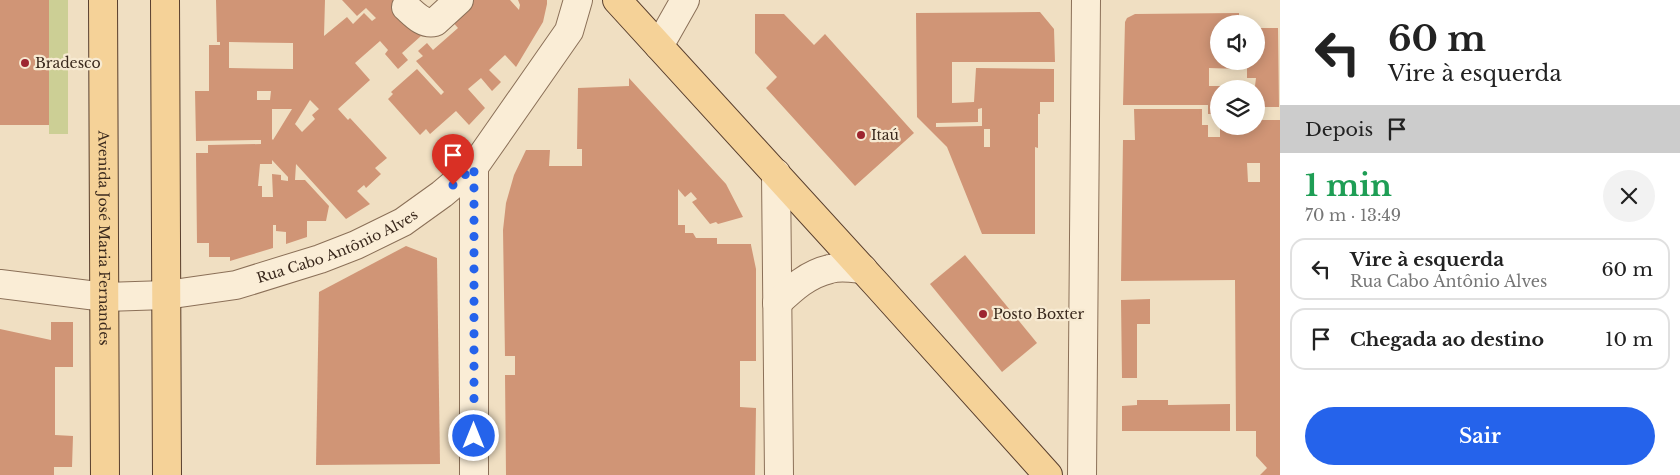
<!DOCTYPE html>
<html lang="pt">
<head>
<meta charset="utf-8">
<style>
	body { margin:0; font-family:"Libre Baskerville",serif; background:#f2f2f2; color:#222; height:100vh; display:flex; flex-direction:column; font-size:19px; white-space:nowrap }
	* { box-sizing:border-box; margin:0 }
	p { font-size:16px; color:#767676 }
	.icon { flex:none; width:28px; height:28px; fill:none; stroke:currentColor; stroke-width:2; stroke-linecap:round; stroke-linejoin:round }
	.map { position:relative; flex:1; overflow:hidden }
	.sheet { display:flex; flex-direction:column; background:#fff; width:400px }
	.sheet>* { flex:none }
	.hud { background:#fff; color:#222; overflow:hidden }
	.controls { position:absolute; left:1210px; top:15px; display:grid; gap:10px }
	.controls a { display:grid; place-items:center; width:55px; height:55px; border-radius:50%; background:#fff; box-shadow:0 2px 12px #0003; font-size:25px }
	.pin { position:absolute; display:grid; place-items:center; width:42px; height:42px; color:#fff; margin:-51px -21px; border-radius:50% 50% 50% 0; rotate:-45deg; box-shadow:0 0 5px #0007 }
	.pin .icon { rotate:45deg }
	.me { position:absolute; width:55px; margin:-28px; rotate:0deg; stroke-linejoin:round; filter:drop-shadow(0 0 4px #0008) }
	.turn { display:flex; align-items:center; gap:18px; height:105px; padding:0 25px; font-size:22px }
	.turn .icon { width:65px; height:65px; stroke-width:2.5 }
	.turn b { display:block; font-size:35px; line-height:42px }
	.then { display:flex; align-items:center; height:48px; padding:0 25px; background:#0003; gap:10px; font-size:19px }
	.round { display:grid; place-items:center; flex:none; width:52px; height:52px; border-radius:26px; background:#f2f2f2 }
	.summary { display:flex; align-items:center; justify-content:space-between; height:85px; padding:0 25px }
	h1 { font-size:30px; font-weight:700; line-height:38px; color:#1e9e55 }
	.button { display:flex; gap:10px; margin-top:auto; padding:10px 25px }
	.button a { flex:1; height:58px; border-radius:30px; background:#2563eb; color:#fff; font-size:20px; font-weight:700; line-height:58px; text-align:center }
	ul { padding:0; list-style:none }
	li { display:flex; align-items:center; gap:15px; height:62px; margin:0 10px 8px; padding:0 15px; border:2px solid #e0e0e0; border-radius:15px }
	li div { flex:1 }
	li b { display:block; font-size:19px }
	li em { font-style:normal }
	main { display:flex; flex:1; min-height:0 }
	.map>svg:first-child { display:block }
	.green { fill:#cccf95 }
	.building { fill:#d09576; fill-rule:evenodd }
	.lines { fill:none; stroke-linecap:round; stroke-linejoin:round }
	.minor-casing { stroke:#8b7058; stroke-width:30 }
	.major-casing { stroke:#583e2d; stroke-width:30 }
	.minor { stroke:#faedd6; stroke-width:28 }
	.major { stroke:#f5d298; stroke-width:28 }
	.route { stroke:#2563eb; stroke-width:9; stroke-dasharray:0 16.2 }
	.poi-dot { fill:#9d252f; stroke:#f7ead2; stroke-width:2 }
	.labels { text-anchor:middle; stroke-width:4.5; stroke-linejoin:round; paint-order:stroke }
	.poi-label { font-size:14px; fill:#3a291d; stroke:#f7ead2; text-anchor:start }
	.street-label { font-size:14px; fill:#3a291d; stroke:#f7ead2 }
</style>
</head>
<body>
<main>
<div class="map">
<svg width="1280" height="475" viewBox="0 0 1280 475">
	<rect width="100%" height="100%" fill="#f0dfc2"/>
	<!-- green -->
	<rect class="green" x="49" y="0" width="19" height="134"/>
	<!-- building -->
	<g class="building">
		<rect x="0" y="0" width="49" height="125"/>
		<path d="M216,0h109l-1,36 23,-19 6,7 11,-11 8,8 4,-3 -10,-10 -9,8 -15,-16h55l-5,5 29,31 -19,17 6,7 -10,9 -13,-15 3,-4 -8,-9 -25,22 15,17 -32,29 10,11 2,-2 37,40 -12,10 6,6 -15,14 -2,-3 -7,6 13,13 -24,15 -50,-55 -1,16h10l24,26 -3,15h-19v16l-21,7v-12l-10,-1v-6h-3v23l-43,13v-4h-21v-14h-12l-1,-90h12v-8l53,-1v-4l-65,1 -1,-50h14v-46h11v-3h-3zM229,42l64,1v26l-64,-1zM257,91h14l-1,9h-13zM310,100l9,9 -7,6 3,4 -13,13 -7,-8zM272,109h20l-19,31 -1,-1zM272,160l16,17v4l-7,-1v-5l-9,-1 1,23h-11v-11h-4l2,-22h12z"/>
		<path d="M470,0h40l9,10 1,-5 -2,-5h29v4l-4,18 -27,45 -11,-12 -16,15 12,12 -9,9 -11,-13 -13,11 17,19 -16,17 -13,-14 -26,23 -4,-5 -6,6 -32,-36 5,-5 -2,-2 26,-23 24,26 3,-3 -28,-31 7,-5 -5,-5 9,-8 6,7 25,-22 -8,-9z"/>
		<path d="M1040,12l14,17 1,33h-103v41l22,-1 2,-34 78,1v33h-14v12h-2v34l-3,-1v87h-53l-35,-87 -30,-30 -1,-104zM982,108v18l-46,1v-4l42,-1v-13zM984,129h6v18h-6z"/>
		<path d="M1239,13v11h-20v37h20v8l-30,-1v18h20v3h-10v25h-11v-9h-85l2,-83 2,-4 8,-4z"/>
		<path d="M755,14h29l30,31 11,-11 89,99 -59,53 -89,-98 11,-11 -22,-24z"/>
		<path d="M1256,28h22l1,79h-23v-18h-17v-3h16l1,-8h-9v-17h9z"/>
		<path d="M629,78l97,106 17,33 -25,7 -2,-2 -6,2 -18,-22 5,-3 -6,-7 -6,5 -7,-8v36h7v8h8l3,5h21v6h34v1l5,24v92h-16v46l16,1 -1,67h-249l-1,-100h10v-19h-10l-2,-126 3,-27 8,-28 12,-25h24l-1,16h33v-17h-5l1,-61 51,-2z"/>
		<path d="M1134,109h68v16h6v12h12v-11h36v-6h24v355h-20l7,-7 -11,-12v-25h-20l-1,-151 -114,1 2,-141h12zM1247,163h13v19h-12z"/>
		<path d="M406,246l31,12 3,206 -124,1 3,-173z"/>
		<path d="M965,255l72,88 -35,29 -72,-88z"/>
		<path d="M1150,299v25h-13v54h-15l-1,-78z"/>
		<path d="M51,322h22v45h-18v68l18,1 -1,31h-18v8h-54v-146l51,11z"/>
		<path d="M1137,400h31v5l62,-1v27h-108v-25l15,-1z"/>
	</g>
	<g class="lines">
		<defs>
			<g id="minor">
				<path d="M406,7c8,7 17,18 29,15l24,-22"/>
				<path d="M659,46l26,-46"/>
				<path d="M776,173l3,302"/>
				<path id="s1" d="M0,284l105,13 61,-2 70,-10 84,-26 36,-14 47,-23 39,-28 32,-27 95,-136 9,-31"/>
				<path d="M777,303c16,-15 31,-29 53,-34 10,-3 22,-1 33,0"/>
				<path d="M474,475v-308"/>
				<path d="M1082,475l4,-475"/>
			</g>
			<g id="major">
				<path id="s2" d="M103,0l2,475"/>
				<path d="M165,0l2,475"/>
				<path d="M617,0l262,287 169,188"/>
			</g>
		</defs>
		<!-- minor casing -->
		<use href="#minor" class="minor-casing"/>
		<!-- major casing -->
		<use href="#major" class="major-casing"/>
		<!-- minor -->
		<use href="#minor" class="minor"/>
		<!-- major -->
		<use href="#major" class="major"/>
	</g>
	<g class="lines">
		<!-- route -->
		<path class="route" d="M453,185l21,-18v269"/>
	</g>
	<!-- markers -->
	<g class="poi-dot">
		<circle cx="25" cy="63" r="5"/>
		<circle cx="861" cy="135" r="5"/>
		<circle cx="983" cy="314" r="5"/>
	</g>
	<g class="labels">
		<!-- poi labels -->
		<g class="poi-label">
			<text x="35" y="68">Bradesco</text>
			<text x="871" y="140">Itaú</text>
			<text x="993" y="319">Posto Boxter</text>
		</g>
		<!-- street labels -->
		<g class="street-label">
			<text dy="5" stroke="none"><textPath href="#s2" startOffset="238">Avenida José Maria Fernandes</textPath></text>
			<text dy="5" stroke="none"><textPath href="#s1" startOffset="346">Rua Cabo Antônio Alves</textPath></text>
		</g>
	</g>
</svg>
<div class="controls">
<a><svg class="icon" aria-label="sound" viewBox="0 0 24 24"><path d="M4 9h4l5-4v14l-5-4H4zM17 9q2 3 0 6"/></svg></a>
<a><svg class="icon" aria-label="layers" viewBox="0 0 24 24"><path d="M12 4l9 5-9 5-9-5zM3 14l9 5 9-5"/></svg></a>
</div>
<div class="pin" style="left:453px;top:185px;background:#d93025"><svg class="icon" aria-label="arrive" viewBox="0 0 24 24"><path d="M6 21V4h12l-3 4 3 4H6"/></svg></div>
<svg class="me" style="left:474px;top:436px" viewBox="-20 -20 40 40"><circle r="17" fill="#2563eb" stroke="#fff" stroke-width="3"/><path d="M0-11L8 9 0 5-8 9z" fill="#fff"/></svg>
</div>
<section class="sheet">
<div class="hud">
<div class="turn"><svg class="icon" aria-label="left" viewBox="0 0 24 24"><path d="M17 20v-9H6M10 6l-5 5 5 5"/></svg><div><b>60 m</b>Vire à esquerda</div></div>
<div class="then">Depois<svg class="icon" aria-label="arrive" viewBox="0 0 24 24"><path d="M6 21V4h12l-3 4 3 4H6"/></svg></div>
</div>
<div class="summary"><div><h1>1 min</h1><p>70 m · 13:49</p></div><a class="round"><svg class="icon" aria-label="close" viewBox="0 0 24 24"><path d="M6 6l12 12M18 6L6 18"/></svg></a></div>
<ul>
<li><svg class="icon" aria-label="left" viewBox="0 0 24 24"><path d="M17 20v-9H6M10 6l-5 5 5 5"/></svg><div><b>Vire à esquerda</b><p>Rua Cabo Antônio Alves</p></div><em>60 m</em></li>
<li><svg class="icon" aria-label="arrive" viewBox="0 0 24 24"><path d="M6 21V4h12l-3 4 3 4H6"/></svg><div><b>Chegada ao destino</b></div><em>10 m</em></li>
</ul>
<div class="button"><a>Sair</a></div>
</section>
</main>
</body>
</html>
